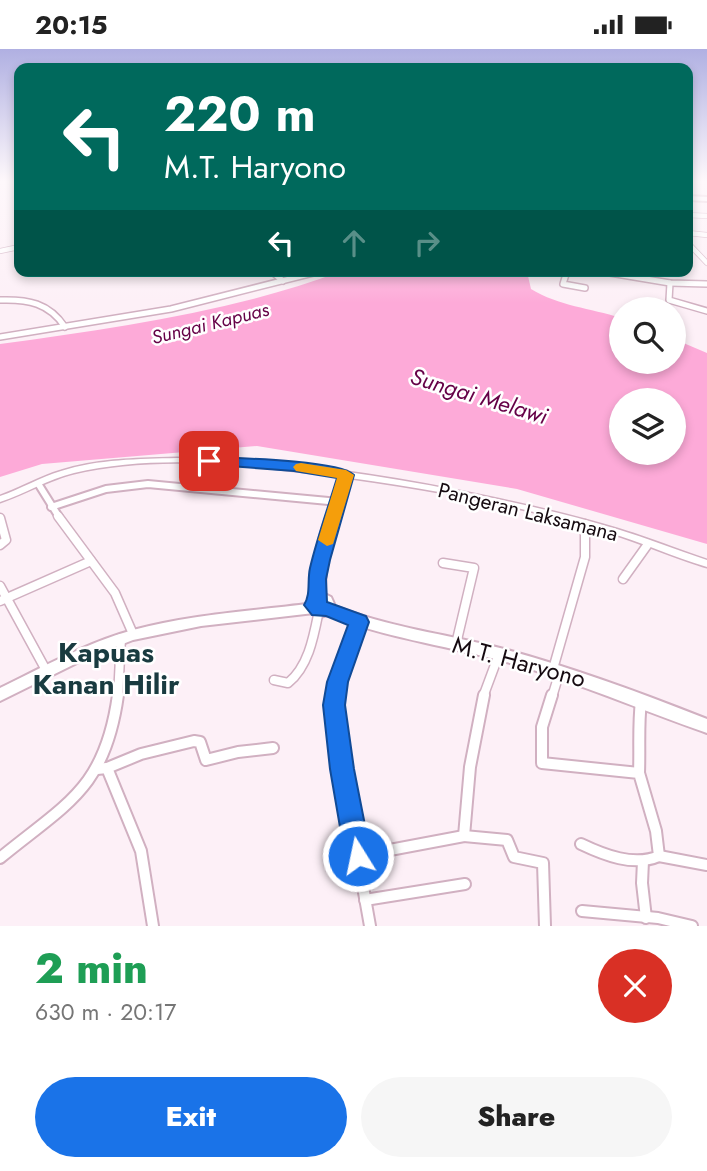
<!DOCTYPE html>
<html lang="en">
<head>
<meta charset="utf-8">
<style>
	body { margin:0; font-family:Jost,sans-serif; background:#f6f6f6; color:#222; height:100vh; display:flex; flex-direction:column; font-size:26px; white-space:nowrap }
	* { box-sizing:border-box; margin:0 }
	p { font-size:23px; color:#767676 }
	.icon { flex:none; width:38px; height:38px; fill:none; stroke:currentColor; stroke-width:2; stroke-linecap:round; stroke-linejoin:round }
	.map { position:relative; height:877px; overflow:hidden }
	.panel { display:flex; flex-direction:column; background:#fff; flex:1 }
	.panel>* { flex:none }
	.banner { position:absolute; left:14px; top:14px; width:679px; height:214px; border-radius:14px; box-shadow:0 4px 10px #0003; background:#00695c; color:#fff; overflow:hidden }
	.fabs { position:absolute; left:609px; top:248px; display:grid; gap:14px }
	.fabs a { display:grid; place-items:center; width:77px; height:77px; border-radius:50%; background:#fff; box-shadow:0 4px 10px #0003; font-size:35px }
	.pin { position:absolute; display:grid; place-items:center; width:60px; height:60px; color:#fff; margin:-30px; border-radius:14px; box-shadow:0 4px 10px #0006 }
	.me { position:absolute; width:77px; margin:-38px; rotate:350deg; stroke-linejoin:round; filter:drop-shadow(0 0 5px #0008) }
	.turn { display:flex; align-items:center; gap:24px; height:147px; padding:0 35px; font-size:32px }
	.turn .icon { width:91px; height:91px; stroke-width:2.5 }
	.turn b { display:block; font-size:49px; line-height:60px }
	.lanes { display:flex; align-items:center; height:66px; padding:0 35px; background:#0003; justify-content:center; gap:35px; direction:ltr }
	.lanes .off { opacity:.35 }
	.round { display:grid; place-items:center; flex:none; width:74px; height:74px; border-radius:37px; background:#f6f6f6 }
	.head { display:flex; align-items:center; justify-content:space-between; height:119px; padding:0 35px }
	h1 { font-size:42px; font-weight:800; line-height:52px; color:#1e9e55 }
	.primary-button { display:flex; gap:14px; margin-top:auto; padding:14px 35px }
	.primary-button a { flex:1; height:80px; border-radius:42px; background:#1a73e8; color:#fff; font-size:28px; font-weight:800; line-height:80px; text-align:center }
	.primary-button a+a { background:#f6f6f6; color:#222 }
	.status { display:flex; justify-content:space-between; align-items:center; height:49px; padding:0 35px; background:#fff; direction:ltr }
	.status svg { height:19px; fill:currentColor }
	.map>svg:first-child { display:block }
	.water { fill:#fdaad8; fill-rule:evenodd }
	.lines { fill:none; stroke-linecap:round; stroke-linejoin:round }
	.minor-far4-casing { stroke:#d1b0c1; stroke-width:6 }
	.minor-far3-casing { stroke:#d1b0c1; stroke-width:8 }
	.minor-far2-casing { stroke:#d1b0c1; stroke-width:10 }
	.minor-far1-casing { stroke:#d1b0c1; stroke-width:11 }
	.minor-casing { stroke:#d1b0c1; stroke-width:14 }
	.tertiary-casing { stroke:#d1b0c1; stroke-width:3 }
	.primary-casing { stroke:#d1b0c1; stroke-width:4 }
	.trunk-casing { stroke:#d1b0c1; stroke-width:4 }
	.minor-far4 { stroke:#fff; stroke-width:4.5 }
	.minor-far3 { stroke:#fff; stroke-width:5 }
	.minor-far2 { stroke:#fff; stroke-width:6 }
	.minor-far1 { stroke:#fff; stroke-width:8 }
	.minor { stroke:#fff; stroke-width:10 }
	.tertiary { fill:#fff; fill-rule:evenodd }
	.primary { fill:#fff; fill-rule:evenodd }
	.trunk { fill:#fff; fill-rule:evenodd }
	.route { fill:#1a73e8; stroke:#114b97; stroke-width:2 }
	.slow { fill:#f59e0b }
	.labels { text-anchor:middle; stroke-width:5; stroke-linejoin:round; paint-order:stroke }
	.far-water-label { font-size:19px; font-style:italic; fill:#650147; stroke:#fff }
	.street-label { font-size:21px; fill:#150a10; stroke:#fff }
	.water-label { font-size:23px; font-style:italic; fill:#650147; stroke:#fff }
	.near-street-label { font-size:24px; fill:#150a10; stroke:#fff }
	.near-quarter-label { font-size:28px; font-weight:bold; fill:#193b40; stroke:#fff }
</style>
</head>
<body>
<div class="status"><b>20:15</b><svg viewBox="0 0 49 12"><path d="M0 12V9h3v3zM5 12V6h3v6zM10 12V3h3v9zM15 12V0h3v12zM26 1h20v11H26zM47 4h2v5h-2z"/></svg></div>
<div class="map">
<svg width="707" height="877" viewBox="0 0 707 877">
	<rect width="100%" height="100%" fill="#fdf0f7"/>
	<!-- water -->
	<path class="water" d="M342,222h190l-4,5 3,13c28,17 59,19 90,29v44h53v-23l33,14v191l-190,-55 -260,-43 -215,18 -42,13v-133c114,-16 233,-32 342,-73zM621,352h53v52h-53z"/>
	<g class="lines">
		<defs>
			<g id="minor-far4">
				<path d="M688,166l19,1"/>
				<path d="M688,184l19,2"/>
				<path d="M688,194l19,20"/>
				<path d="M0,202l19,-4"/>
			</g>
			<g id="minor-far3">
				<path d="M271,222l12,10"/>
				<path d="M567,222l-4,13 22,4"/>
				<path d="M598,222l72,12 37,1"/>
				<path d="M670,234l-1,17 38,11"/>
				<path d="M0,251c28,-1 49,3 65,27"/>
				<path d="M0,288l171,-28 150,-38"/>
			</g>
			<g id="minor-far2">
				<path d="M39,436l20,32"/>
				<path d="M51,458l55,-18 42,-5 191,18"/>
			</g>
			<g id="minor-far1">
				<path d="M58,467l57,77 18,41"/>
				<path d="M0,469l6,22 -6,5"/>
				<path d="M443,514l31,5 -18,76"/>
				<path d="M623,530l25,-35"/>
				<path d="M0,537l47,86"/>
				<path d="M0,552l91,-40"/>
				<path d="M553,620l32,-112v-33"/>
				<path d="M274,631l14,3c21,-17 26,-48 31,-73"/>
				<path d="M118,648l3,-59"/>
				<path d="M335,648l24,-75"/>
				<path d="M483,648l16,-43"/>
				<path d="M552,648l8,-26"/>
			</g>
			<g id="minor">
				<path d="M336,646l-2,10 8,64 28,157"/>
				<path d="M484,646l-14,72 -6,69 43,4 7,17 29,6 2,63"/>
				<path d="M552,646l-10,32v36l97,10 17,58 3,25c-25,11 -55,-1 -78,-12"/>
				<path d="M107,719l34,83 12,75"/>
				<path d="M97,720l10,-1 34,-14 53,-13 6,1 6,18 32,-8 35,-4"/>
				<path d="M639,724c1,-25 -1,-47 2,-72"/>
				<path d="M358,807l106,-20"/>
				<path d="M659,807l48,9"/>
				<path d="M0,809c67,-55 105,-69 118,-163"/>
				<path d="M643,812l-1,22 4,35"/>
				<path d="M365,851l100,-16"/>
				<path d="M582,862l76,7 34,8"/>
			</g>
			<path id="tertiary" d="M177,409c104,2 209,17 311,39 43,9 86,19 129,32 30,9 60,21 90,31v7c-34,-10 -66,-25 -100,-35 -91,-28 -186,-45 -280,-57 -83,-11 -171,-21 -253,-2 -26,6 -49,21 -74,29v-6c21,-7 40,-19 61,-25 37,-12 78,-12 116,-13z"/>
			<g id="primary">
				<path d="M688,147l19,1v4l-19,-1z"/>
				<path d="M314,554l4,2 2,3 -2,3 -4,2 -113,13 -68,14 -46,18 -87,43v-13c43,-21 86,-45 133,-58 59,-16 121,-19 181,-27z"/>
			</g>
			<path id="trunk" d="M346,422l6,4c-11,39 -28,78 -27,119l6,3 4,9c53,21 110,28 165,42 71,19 139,44 207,71v14c-69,-24 -137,-54 -208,-73 -57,-15 -116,-23 -171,-45l-8,2 -8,-3 -5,-9c6,-15 4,-33 8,-49 6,-28 17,-54 25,-81z"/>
		</defs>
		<!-- minor-far4 casing -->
		<use href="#minor-far4" class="minor-far4-casing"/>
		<!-- minor-far3 casing -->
		<use href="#minor-far3" class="minor-far3-casing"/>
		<!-- minor-far2 casing -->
		<use href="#minor-far2" class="minor-far2-casing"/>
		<!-- minor-far1 casing -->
		<use href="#minor-far1" class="minor-far1-casing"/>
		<!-- minor casing -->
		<use href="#minor" class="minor-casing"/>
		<!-- tertiary casing -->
		<use href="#tertiary" class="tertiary-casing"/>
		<!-- primary casing -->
		<use href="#primary" class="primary-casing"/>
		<!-- trunk casing -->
		<use href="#trunk" class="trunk-casing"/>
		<!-- minor-far4 -->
		<use href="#minor-far4" class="minor-far4"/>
		<!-- minor-far3 -->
		<use href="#minor-far3" class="minor-far3"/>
		<!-- minor-far2 -->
		<use href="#minor-far2" class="minor-far2"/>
		<!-- minor-far1 -->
		<use href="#minor-far1" class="minor-far1"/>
		<!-- minor -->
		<use href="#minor" class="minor"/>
		<!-- tertiary -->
		<use href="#tertiary" class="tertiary"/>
		<!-- primary -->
		<use href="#primary" class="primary"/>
		<!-- trunk -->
		<use href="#trunk" class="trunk"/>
	</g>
	<!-- sky -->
	<linearGradient id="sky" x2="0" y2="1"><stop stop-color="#b0b0e2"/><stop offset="0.52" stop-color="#fef8fb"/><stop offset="1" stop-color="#fef8fb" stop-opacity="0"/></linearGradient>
	<rect width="707" height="254" fill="url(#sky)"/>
	<!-- route -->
	<path class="route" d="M209,408c25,1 130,3 145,18l-24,85 -4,19 1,23 39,14 3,6 -21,60 -3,23 9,64 17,87 -4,9 -9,3 -9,-3 -4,-9 -15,-87 -7,-64 4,-23 21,-57 -22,-9 -14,-1 -8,-10c7,-11 3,-24 6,-37 7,-30 18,-60 27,-90l-43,-7 -91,-7 -2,-3z"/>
	<!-- slow -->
	<path class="slow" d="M301,414l45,7 8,5 -21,69 -6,2 -9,-6 19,-62 -41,-7 -3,-4 3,-3z"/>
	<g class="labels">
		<!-- far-water labels -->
		<g class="far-water-label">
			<text transform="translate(210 274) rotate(-14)" y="7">Sungai Kapuas</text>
		</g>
		<!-- street labels -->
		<g class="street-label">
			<text transform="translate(528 463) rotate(14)" y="7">Pangeran Laksamana</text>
		</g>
		<!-- water labels -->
		<g class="water-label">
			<text transform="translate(479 347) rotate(17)" y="8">Sungai Melawi</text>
		</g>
		<!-- near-street labels -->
		<g class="near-street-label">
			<text transform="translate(519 613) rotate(15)" y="8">M.T. Haryono</text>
		</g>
		<!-- near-quarter labels -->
		<g class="near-quarter-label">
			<text x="106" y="613">Kapuas<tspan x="106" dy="32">Kanan Hilir</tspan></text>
		</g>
	</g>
</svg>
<div class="fabs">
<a><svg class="icon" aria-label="search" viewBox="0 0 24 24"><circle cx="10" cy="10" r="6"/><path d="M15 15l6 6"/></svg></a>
<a><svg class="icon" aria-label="layers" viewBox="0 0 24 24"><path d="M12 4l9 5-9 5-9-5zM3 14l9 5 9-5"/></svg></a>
</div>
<div class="pin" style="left:209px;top:412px;background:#d93025"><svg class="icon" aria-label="arrive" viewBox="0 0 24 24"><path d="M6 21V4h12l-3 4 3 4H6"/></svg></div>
<svg class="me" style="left:358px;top:807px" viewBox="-20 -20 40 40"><circle r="17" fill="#1a73e8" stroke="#fff" stroke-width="3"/><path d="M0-11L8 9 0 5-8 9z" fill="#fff"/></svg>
<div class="banner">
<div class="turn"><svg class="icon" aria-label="left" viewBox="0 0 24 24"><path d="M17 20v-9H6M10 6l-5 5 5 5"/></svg><div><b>220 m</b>M.T. Haryono</div></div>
<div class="lanes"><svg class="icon" aria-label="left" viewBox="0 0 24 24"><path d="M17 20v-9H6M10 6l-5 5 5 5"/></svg><svg class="icon off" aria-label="ahead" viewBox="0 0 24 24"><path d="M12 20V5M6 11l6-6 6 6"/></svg><svg class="icon off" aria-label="right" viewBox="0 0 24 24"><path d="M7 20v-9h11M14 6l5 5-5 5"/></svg></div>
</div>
</div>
<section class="panel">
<div class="head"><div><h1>2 min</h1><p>630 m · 20:17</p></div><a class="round" style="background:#d93025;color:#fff"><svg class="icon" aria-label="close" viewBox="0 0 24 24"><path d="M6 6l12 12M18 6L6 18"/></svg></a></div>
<div class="primary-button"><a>Exit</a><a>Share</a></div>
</section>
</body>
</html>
